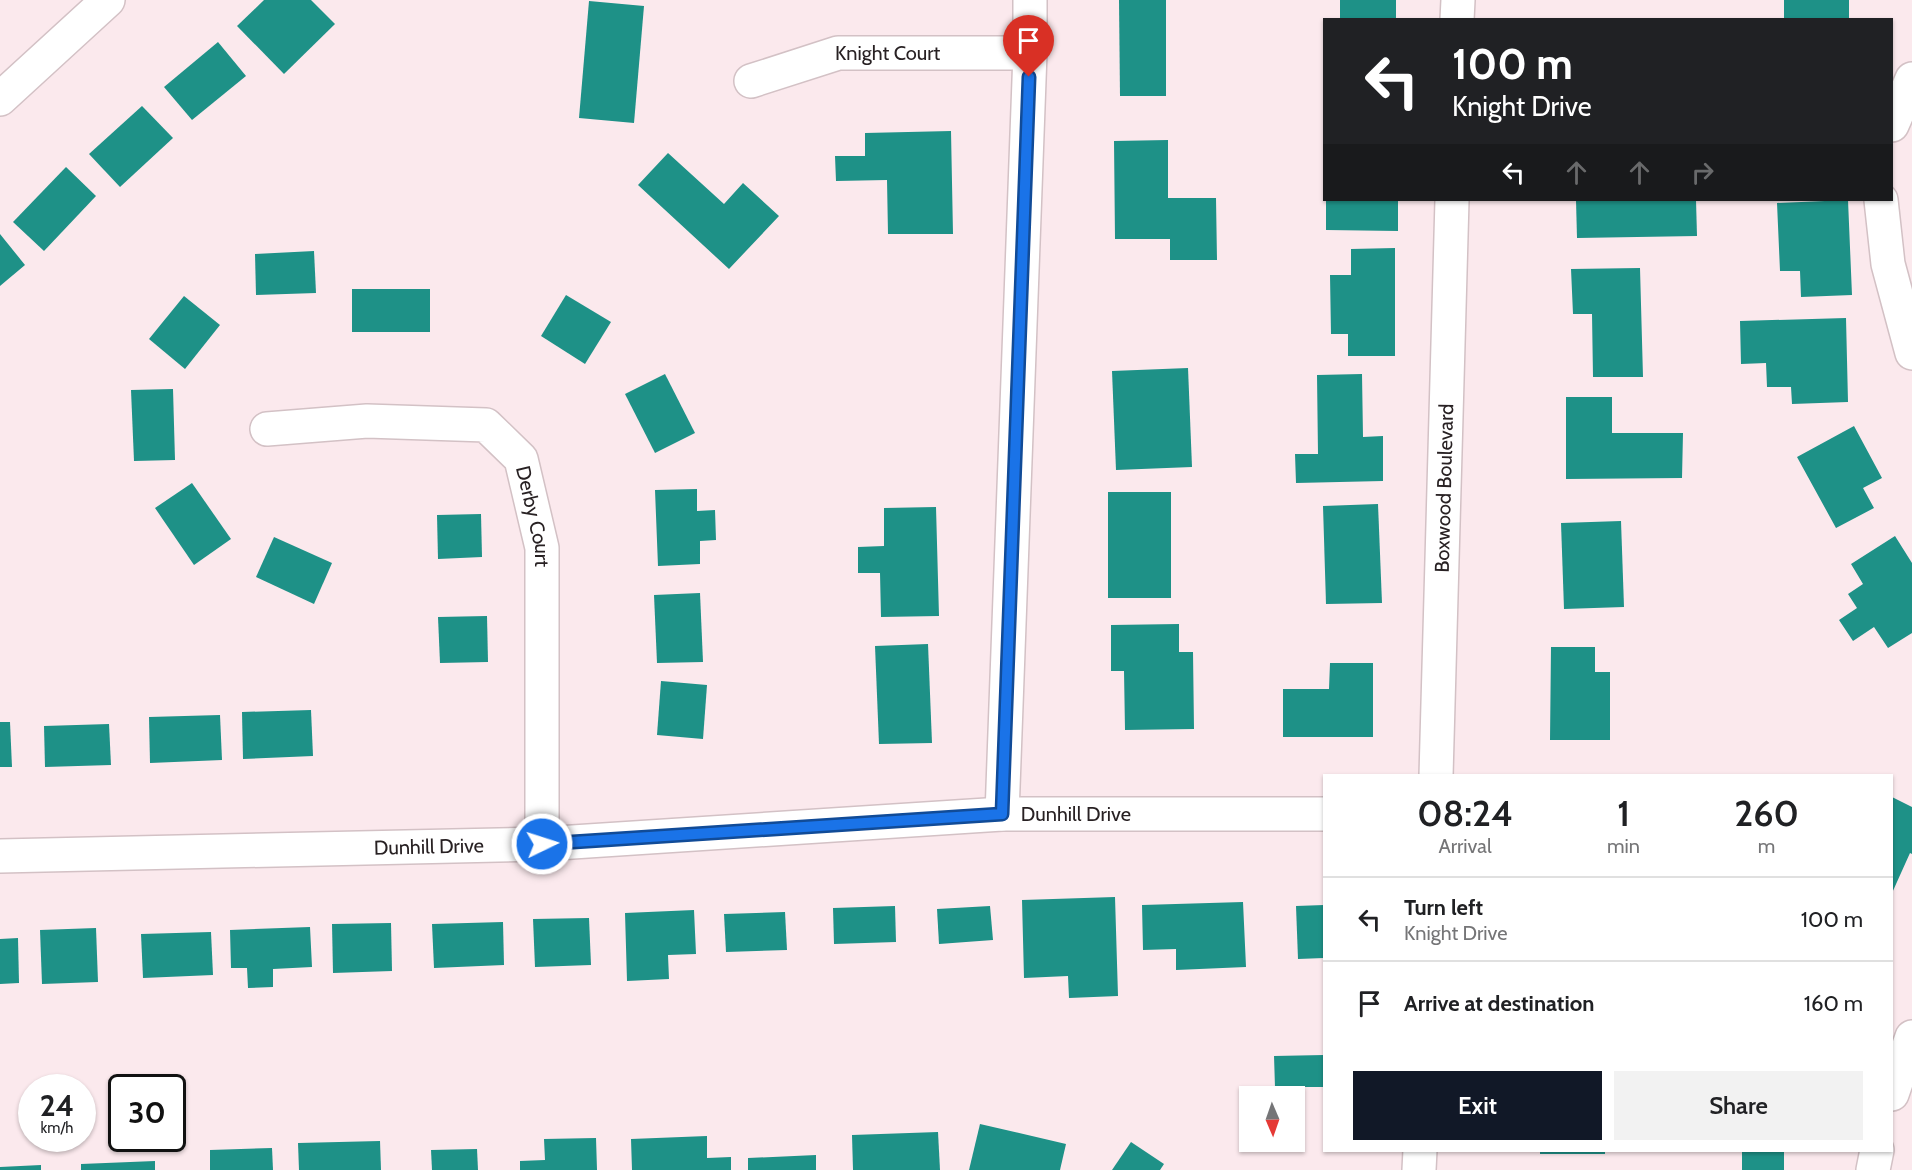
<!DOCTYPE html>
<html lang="en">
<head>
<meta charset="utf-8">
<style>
	body { margin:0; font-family:Cabin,sans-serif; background:#f2f2f2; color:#202124; height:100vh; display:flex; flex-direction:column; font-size:22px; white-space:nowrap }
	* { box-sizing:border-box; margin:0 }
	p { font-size:20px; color:#757577 }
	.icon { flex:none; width:33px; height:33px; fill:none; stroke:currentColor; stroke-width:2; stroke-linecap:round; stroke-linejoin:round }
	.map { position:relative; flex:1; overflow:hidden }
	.panel { position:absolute; left:1323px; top:774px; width:570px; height:378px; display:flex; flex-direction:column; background:#fff; border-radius:0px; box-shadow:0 2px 4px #0004 }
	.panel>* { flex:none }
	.banner { position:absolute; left:1323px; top:18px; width:570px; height:183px; border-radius:0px; box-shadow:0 2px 4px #0004; background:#202124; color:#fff; overflow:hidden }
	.needle { width:39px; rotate:178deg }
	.buttons { position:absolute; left:1239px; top:1086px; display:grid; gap:12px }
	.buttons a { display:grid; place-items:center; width:66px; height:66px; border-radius:0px; background:#fff; box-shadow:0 2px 4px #0004; font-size:30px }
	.speed { position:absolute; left:18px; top:1074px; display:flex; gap:12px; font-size:30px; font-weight:700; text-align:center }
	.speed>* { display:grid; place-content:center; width:78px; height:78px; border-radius:50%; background:#fff; box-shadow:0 2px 4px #0004; line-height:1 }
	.speed small { font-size:15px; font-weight:400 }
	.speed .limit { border:3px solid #111; border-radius:9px; background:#fff; color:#111 }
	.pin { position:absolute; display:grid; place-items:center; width:51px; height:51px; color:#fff; margin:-62px -26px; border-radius:50% 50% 50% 0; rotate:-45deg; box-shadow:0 0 6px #0007 }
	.pin .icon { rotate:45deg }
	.me { position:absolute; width:66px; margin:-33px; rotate:86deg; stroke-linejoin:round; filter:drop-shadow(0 0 4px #0008) }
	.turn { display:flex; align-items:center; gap:21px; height:126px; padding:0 30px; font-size:27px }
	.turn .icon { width:78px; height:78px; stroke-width:2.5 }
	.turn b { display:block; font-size:42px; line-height:51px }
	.lanes { display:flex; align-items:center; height:57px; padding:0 30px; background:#0003; justify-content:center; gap:30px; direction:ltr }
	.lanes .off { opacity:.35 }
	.eta { display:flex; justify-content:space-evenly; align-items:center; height:102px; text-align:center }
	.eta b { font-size:36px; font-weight:600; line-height:42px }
	.primary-button { display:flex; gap:12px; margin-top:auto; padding:12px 30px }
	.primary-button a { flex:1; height:69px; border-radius:0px; background:#111827; color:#fff; font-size:24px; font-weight:600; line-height:69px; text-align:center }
	.primary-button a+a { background:#f2f2f2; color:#202124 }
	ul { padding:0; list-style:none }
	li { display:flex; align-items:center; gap:18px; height:84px; padding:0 30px; border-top:2px solid #e0e0e0 }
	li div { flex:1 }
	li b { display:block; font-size:22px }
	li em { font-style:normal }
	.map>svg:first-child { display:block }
	.building { fill:#1e9187 }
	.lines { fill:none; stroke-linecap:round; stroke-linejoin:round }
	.minor-casing { stroke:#d3c1c5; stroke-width:36 }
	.minor { stroke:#fff; stroke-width:33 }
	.route-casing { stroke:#114b97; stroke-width:15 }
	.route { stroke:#1a73e8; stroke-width:10 }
	.labels { text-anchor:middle; stroke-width:4.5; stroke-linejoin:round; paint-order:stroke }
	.street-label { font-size:20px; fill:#282123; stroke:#fefafb }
</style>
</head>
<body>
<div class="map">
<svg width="1912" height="1170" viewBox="0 0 1912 1170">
	<rect width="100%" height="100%" fill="#fbe9ed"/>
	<!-- building -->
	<g class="building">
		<path d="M264,0h47l24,24 -51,50 -47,-48z"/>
		<path d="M1119,0h47v96h-46z"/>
		<rect x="1340" y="0" width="56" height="20"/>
		<rect x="1784" y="0" width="65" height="20"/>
		<path d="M589,1l55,5 -10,117 -55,-5z"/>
		<path d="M218,42l28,34 -54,44 -28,-33z"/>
		<path d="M142,106l31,32 -53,49 -31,-33z"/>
		<path d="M951,131l2,103h-65l-1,-54 -51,1 -1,-25h30v-23z"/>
		<path d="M1168,140v58h48l1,62h-47v-21h-55l-1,-98z"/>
		<path d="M668,153l56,51 19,-21 36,33 -50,53 -91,-84z"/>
		<path d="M66,167l30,29 -52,55 -31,-29z"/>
		<path d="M1326,200h72v31l-72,-1z"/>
		<path d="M1576,200h120l1,36 -120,2z"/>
		<path d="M1848,200l4,95 -51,2 -1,-26h-20l-3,-68z"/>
		<path d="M0,234l25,31 -25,21z"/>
		<path d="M1395,248v108h-47v-22h-17l-1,-59h21v-26z"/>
		<path d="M314,251l2,42 -60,2 -1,-41z"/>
		<path d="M1640,268l3,109h-50l-1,-63h-19l-2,-45z"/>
		<rect x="352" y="289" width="78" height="43"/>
		<path d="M566,295l45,27 -26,42 -44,-28z"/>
		<path d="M184,296l36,29 -35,44 -36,-30z"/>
		<path d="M1846,318l2,84 -56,2 -1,-17h-24l-1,-24 -25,1 -1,-43z"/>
		<path d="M1188,368l4,99 -76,3 -4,-99z"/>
		<path d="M665,374l30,59 -40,20 -30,-59z"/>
		<path d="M1362,374l1,63 20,-1v45l-87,2 -1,-29h23l-1,-79z"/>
		<path d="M173,389l2,71 -41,1 -3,-71z"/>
		<path d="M1566,397h46v36h71l-1,45 -116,1z"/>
		<path d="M1854,426l28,52 -19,10 11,20 -38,20 -39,-71z"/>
		<path d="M192,483l39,56 -37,26 -39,-57z"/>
		<path d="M697,489v22l18,-1 1,30 -16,1v23l-42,2 -3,-76z"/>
		<rect x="1108" y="492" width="63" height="106"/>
		<path d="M1378,504l4,99 -56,1 -3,-98z"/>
		<path d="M936,507l3,109 -58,1 -1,-44h-22v-26l26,-1v-38z"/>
		<path d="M481,514l1,43 -44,2 -1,-44z"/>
		<path d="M1621,521l3,86 -60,2 -3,-86z"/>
		<path d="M1895,536l17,27v70l-24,15 -14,-21 -21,14 -14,-21 18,-12 -9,-14 15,-10 -12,-20z"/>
		<path d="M274,537l58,26 -18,41 -58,-27z"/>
		<path d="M700,593l3,69 -46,1 -3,-68z"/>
		<path d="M487,616l1,46 -48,1 -2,-46z"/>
		<path d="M1179,624v28h14l1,77 -69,1 -1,-59h-13v-46z"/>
		<path d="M928,644l4,99 -53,1 -4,-98z"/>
		<path d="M1551,647h44v25h15v68h-60z"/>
		<path d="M1330,663h43v74h-90v-48h46z"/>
		<path d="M661,681l46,4 -4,54 -46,-4z"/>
		<path d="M311,710l2,46 -70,3 -1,-47z"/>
		<path d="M220,715l2,45 -72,3 -1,-46z"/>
		<path d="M0,722h10l2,45h-12z"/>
		<path d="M109,724l2,41 -66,2 -1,-41z"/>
		<path d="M1892,797l20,10v47l-2,-1 -18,40z"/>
		<path d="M1115,897l3,99 -49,2 -1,-22 -44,2 -2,-78z"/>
		<path d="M1243,902l3,65 -70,3v-21l-33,1 -1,-45z"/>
		<path d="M1324,905v53l-26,1 -2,-53z"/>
		<path d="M895,906l1,36 -62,2 -1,-36z"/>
		<path d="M990,906l3,34 -54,4 -2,-35z"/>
		<path d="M694,910l2,44 -28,1 1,24 -42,2 -2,-68z"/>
		<path d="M785,912l2,38 -61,2 -2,-38z"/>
		<path d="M589,918l2,47 -56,2 -2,-48z"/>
		<path d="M503,922l1,43 -70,3 -2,-44z"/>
		<path d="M391,923l1,48 -59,2 -1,-49z"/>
		<path d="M310,927l2,40 -39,2v18l-25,1 -1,-20h-16l-1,-38z"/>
		<path d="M96,928l2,54 -56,2 -2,-54z"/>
		<path d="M211,932l2,43 -70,3 -2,-44z"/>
		<path d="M18,938l1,45 -19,1v-45z"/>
		<path d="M1324,1055v32h-49l-1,-31z"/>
		<path d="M980,1124l86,20 -6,26h-91z"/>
		<path d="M938,1132l2,38h-87l-1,-35z"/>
		<path d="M707,1136v22l24,-1v13h-99l-1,-31z"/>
		<path d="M596,1138l1,32h-77v-9l25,-1 -1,-21z"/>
		<path d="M380,1141l1,29h-82l-1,-27z"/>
		<path d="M1131,1142l33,22 -4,6h-48z"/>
		<path d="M272,1148l1,22h-63v-20z"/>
		<path d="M477,1149l1,21h-46l-1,-20z"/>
		<rect x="1540" y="1150" width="65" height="4"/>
		<rect x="1742" y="1150" width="42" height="20"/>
		<path d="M816,1155v15h-68v-12z"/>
		<path d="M155,1161v9h-74v-6z"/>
		<path d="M41,1165v5h-41v-3z"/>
	</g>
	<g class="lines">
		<defs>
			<g id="minor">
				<path d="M1457,20l1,-20"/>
				<path id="s1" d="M751,81l87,-28h192"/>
				<path d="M0,99l108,-99"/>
				<path d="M1892,125l20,-46"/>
				<path d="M1881,200l7,64 24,89"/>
				<path id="s2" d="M267,429l100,-8 119,4 35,34 21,89v296"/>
				<path id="s3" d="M1436,776l16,-576"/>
				<path d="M1002,814l28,-761v-53"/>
				<path id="s4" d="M0,856l542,-12 460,-30h322"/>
				<path d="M1892,1094l20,-57"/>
				<path d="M1419,1170l1,-20"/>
				<path d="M1873,1170l4,-20"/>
			</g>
		</defs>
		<!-- minor casing -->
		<use href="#minor" class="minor-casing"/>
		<!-- minor -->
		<use href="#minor" class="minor"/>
	</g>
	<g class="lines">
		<defs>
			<path id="route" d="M542,844l460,-30 27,-737"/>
		</defs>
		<!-- route casing -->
		<use href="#route" class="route-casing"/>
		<!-- route -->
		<use href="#route" class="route"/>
	</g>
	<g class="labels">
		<!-- street labels -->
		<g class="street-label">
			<text dy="7" stroke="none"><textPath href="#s1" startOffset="141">Knight Court</textPath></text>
			<text dy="7" stroke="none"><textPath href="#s3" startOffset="288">Boxwood Boulevard</textPath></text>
			<text dy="7" stroke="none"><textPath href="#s2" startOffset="327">Derby Court</textPath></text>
			<text dy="7" stroke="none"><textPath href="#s4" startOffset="1077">Dunhill Drive</textPath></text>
			<text dy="7" stroke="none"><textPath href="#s4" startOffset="429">Dunhill Drive</textPath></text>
		</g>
	</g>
</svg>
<div class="buttons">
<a><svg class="needle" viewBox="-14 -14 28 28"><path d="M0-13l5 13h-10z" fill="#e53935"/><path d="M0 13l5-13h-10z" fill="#757577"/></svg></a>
</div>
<div class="speed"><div>24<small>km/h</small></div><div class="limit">30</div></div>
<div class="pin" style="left:1029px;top:77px;background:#d93025"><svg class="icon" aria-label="arrive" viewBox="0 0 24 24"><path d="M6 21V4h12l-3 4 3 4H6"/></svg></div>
<svg class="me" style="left:542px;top:844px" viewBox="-20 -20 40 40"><circle r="17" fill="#1a73e8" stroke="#fff" stroke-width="3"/><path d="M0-11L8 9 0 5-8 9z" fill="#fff"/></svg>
<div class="banner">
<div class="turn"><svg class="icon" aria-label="left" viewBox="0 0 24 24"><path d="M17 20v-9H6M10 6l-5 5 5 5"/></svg><div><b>100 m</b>Knight Drive</div></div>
<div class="lanes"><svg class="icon" aria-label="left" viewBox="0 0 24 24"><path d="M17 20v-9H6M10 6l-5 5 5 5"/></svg><svg class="icon off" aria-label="ahead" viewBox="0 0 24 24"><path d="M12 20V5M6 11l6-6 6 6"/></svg><svg class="icon off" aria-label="ahead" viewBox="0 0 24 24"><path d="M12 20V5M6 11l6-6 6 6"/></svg><svg class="icon off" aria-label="right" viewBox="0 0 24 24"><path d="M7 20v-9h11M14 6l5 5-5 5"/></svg></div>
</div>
<section class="panel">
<div class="eta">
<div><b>08:24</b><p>Arrival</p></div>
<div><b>1</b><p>min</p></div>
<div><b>260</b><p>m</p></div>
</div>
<ul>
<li><svg class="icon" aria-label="left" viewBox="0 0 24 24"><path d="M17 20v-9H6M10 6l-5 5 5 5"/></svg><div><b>Turn left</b><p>Knight Drive</p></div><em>100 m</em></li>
<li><svg class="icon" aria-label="arrive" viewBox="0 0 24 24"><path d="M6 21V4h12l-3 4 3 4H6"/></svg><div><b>Arrive at destination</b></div><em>160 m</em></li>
</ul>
<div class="primary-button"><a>Exit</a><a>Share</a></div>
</section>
</div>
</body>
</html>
